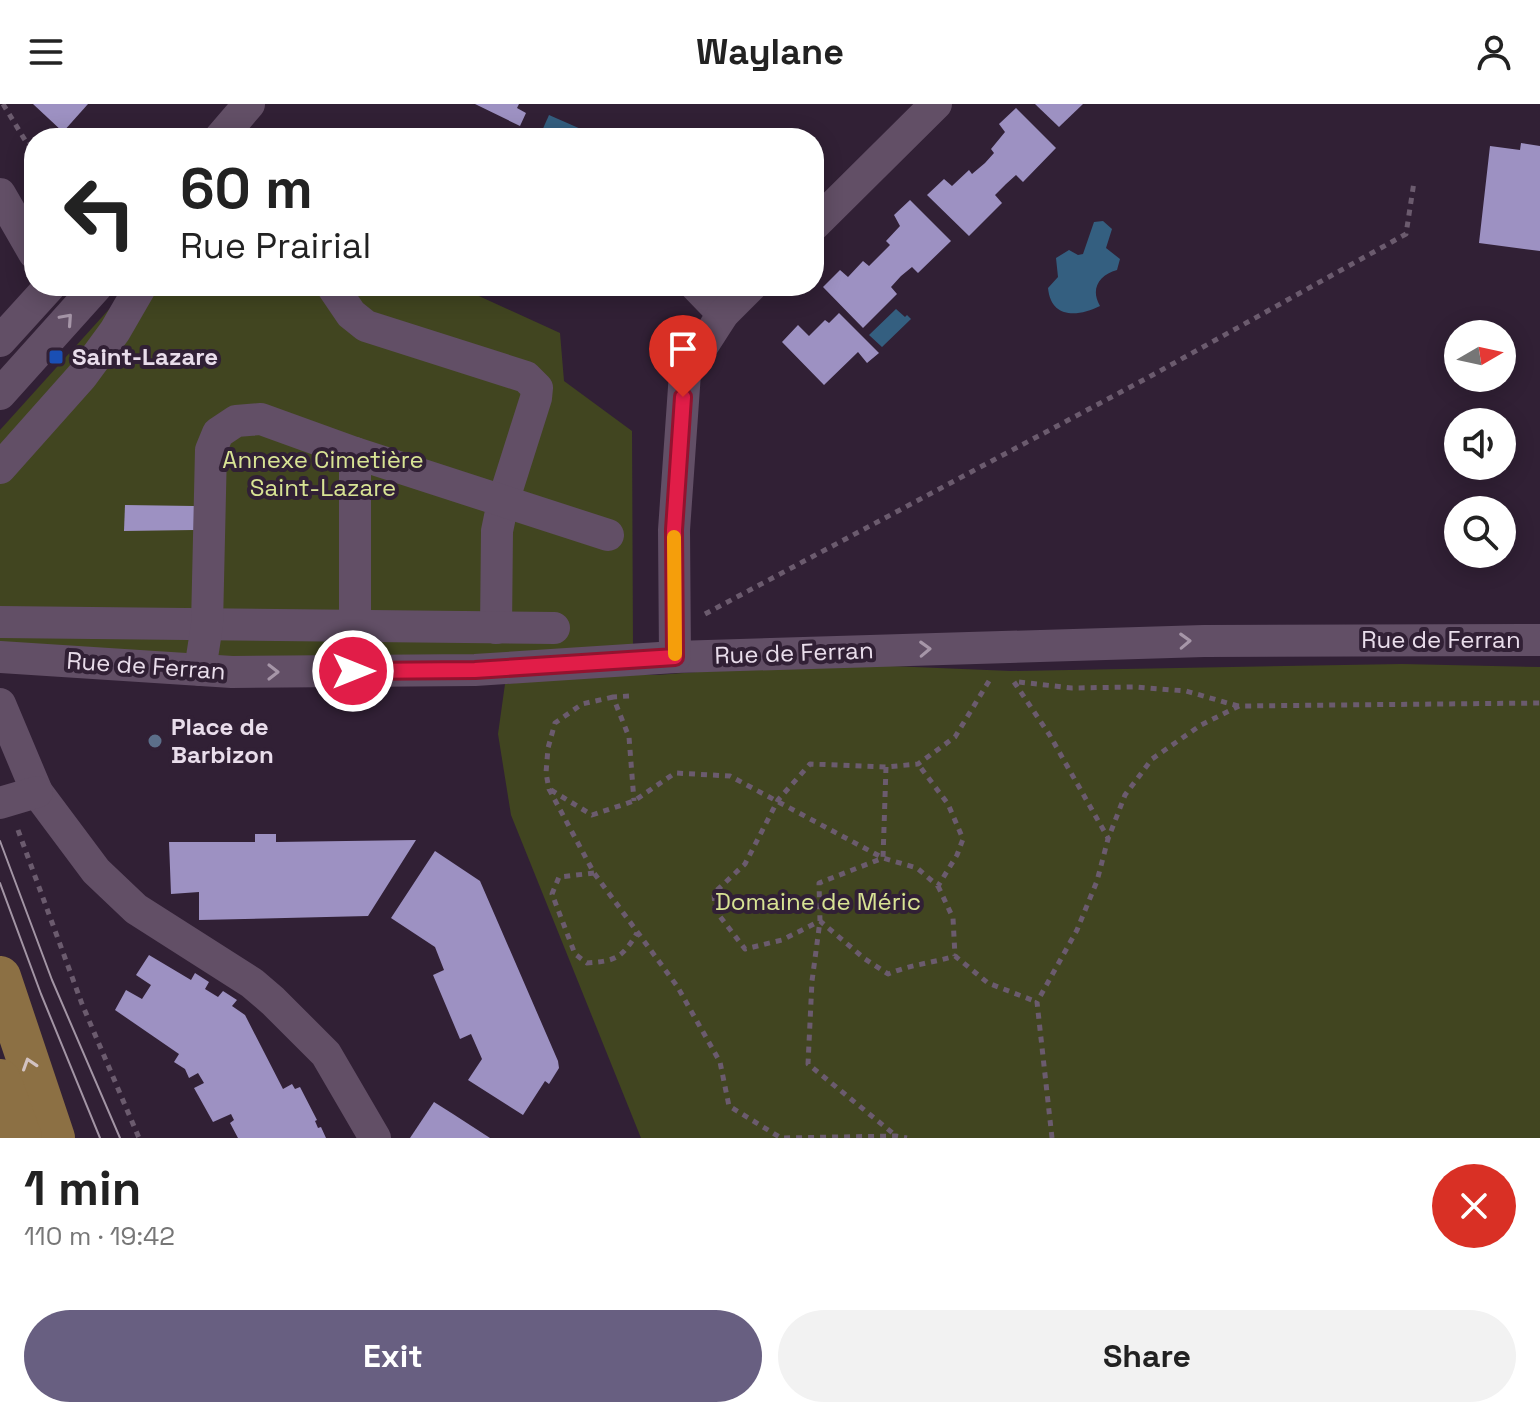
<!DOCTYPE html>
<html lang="en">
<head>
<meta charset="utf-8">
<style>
	body { margin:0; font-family:"Space Grotesk",sans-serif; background:#f2f2f2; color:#222; height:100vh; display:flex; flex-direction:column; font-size:30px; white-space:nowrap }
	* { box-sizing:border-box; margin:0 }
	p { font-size:26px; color:#767676 }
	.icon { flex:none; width:44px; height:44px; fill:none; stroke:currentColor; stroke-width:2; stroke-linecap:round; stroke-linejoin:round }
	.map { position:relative; height:1034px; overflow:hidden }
	.panel { display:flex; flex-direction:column; background:#fff; flex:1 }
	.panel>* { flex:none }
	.hud { position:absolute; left:24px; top:24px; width:800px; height:168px; border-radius:32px; box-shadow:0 4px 20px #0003; background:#fff; color:#222; overflow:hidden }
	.needle { width:52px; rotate:81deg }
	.fabs { position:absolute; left:1444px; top:216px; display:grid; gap:16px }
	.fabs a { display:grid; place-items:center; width:72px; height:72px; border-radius:50%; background:#fff; box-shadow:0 4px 20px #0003; font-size:40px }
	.pin { position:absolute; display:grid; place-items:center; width:68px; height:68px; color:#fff; margin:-82px -34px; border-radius:50% 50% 50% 0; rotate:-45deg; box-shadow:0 0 8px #0007 }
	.pin .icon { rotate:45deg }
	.me { position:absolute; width:88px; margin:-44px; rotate:90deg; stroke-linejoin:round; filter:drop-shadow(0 0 6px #0008) }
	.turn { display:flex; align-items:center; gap:28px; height:168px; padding:0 24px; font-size:36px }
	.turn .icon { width:104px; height:104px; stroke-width:2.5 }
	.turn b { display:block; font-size:56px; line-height:68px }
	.round { display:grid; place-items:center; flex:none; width:84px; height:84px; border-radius:42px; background:#f2f2f2 }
	.summary { display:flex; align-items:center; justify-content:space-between; height:136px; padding:0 24px }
	h1 { font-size:48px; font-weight:800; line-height:60px }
	.cta { display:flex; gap:16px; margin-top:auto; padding:16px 24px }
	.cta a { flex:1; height:92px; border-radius:48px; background:#685f81; color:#fff; font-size:32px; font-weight:800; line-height:92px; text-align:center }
	.cta a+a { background:#f2f2f2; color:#222 }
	header { display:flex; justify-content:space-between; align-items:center; height:104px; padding:0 24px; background:#fff; font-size:36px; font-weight:800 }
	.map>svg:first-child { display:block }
	.green { fill:#414520 }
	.water { fill:#345f80 }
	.building { fill:#9d91c2 }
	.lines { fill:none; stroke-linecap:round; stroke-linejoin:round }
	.path { stroke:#6b5b6e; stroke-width:5; stroke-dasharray:6 6; stroke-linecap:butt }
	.minor { stroke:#624f66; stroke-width:32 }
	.major { stroke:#8c7044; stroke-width:42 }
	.tram { stroke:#a395a5; stroke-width:2 }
	.oneway { stroke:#a696a8 }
	.oneway2 { stroke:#d2c2c1 }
	.route-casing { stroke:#92132f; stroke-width:20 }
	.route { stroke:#e11d48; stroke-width:14 }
	.slow { stroke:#f59e0b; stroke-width:14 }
	.transit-dot { fill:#1a4fb4; stroke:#312035; stroke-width:3 }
	.service-dot { fill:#5c6f8a; stroke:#312035; stroke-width:3 }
	.labels { text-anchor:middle; stroke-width:8; stroke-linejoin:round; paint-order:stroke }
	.poi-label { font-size:24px; font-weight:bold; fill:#e9ddeb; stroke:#312035; text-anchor:start }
	.park-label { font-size:24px; fill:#d8e394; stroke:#312035 }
	.street-label { font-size:24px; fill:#e9ddeb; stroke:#312035 }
</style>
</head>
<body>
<header><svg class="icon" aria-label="menu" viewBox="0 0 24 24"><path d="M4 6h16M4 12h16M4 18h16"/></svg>Waylane<svg class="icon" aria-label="person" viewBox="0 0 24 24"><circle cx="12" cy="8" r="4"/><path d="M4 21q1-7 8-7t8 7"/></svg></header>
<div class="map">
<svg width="1540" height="1034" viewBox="0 0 1540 1034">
	<rect width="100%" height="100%" fill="#312035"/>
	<!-- green -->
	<g class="green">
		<path d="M130,182h327l103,47 4,48 68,50 1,218 -277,15 -356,-17v-217z"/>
		<path d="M817,559l194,8 391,-7 138,3v471h-899l-130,-323 -13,-81 7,-50 90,-9h62z"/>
	</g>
	<!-- water -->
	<g class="water">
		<path d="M549,11l41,18 -2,5h-37l-10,-5z"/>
		<path d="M1103,117l9,8 -6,19 14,11 -3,11c-18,5 -27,19 -17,36 -22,11 -49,13 -52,-18l10,-11 -2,-19 13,-8 9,5 5,-1 11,-32z"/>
		<path d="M896,205l9,8 2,-2 4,4 -29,28 -13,-12z"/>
	</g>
	<!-- building -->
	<g class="building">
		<path d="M33,0h55l-25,28z"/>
		<path d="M475,0h44l-2,4 9,5 -6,13z"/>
		<path d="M1035,0h48l-24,23z"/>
		<path d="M1016,4l40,40 -33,34 -7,-7 -10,9 -11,11 7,8 -33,33 -42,-41 17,-16 8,7 17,-16 3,4 13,-11 9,-10 -3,-4 14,-17 -6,-8z"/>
		<path d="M1521,39l19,3v105l-61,-8 11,-97 30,4z"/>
		<path d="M910,96l41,41 -33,32 -6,-6 -11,9 -10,11 6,7 -34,34 -40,-41 17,-17 8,7 15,-16 6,5 21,-21 -4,-4 14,-15 -6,-11z"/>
		<path d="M839,209l40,40 -12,10 -9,-11 -34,33 -42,-43 16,-17 11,11 16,-16 4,3z"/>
		<path d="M125,401l69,1v24l-70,1z"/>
		<path d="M255,730h21v8l140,-2 -48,76 -169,4v-28l-28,2 -2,-52h86z"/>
		<path d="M435,747l45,30 78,180 1,7 -10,16 -4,-3 -22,34 -55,-35 14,-21 -11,-25 -11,5 -27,-64 11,-5 -9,-23 -44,-29z"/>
		<path d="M149,851l42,25 4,-7 14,9 -4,7 13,8 5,-6 14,9 -5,6 13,9 38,74 9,-5 3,5 5,-2 17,33 -2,1 3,7 3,-1 5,11h-88l-8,-15 4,-3 -3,-6 -18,8 -19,-34 10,-5 -6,-10 -9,5 -4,-9 -11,-7 5,-8 -64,-44 11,-20 16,9 9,-14 -15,-10z"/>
		<path d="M434,998l19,12 37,24h-80z"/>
	</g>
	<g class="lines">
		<!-- path -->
		<g class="path">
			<path d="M3,0l25,41 6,-2"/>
			<path d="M44,34l13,-6 4,6"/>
			<path d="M705,510l444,-237 257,-143 8,-52"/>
			<path d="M989,577l-34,56 -37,27 -32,3 -76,-3 -32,36 -33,64 -31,29 1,17 30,39 37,-9 38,-19 45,38 23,15c21,-9 44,-11 67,-18l33,27 49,19"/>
			<path d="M1014,578l35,52 59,104"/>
			<path d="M1019,578l53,6 62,-1 52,4 52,15"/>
			<path d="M629,592l-16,1 16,40 5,64"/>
			<path d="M613,593l-31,7 -27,19 -7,25 -2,25 3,16 45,84 83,113 43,76 9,44 52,32 115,-2 11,2"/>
			<path d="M886,663l-3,91 -64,25 1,38 -8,60 -4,83 87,71"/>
			<path d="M551,686l41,25 42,-14 41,-28 55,3 153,82 34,10 21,18 19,-31 6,-16 -15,-35 -30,-40"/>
			<path d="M18,726l64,174 57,134"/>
			<path d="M594,769l-35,4 -7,17 23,60 12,9c29,-2 35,-5 50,-30"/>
			<path d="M938,782l15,32 2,38"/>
			<path d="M1052,1034l-15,-136 40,-72 20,-49 11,-42 17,-44 27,-36 49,-34 38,-19 301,-3"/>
		</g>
		<!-- minor -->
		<g class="minor">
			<path d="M220,34l29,-34"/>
			<path d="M0,90l34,59"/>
			<path d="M814,121l122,-121"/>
			<path d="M332,182l19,28 15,12 160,51 11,11 -1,10 -33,104 -6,29 -1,97"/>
			<path d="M696,182l27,28"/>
			<path d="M0,237l50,-55"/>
			<path d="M0,290l97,-108"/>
			<path d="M0,364l82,-92 33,-45 26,-45"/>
			<path d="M0,518l554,6"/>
			<path d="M355,524v-175"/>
			<path d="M0,553l232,15 243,-2 200,-13 529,-16 336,-1"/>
			<path d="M675,553l-1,-127 11,-157 38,-59 28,-28"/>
			<path d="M200,566l7,-45 4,-175 7,-17 18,-12 25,-2 94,34 253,82"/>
			<path d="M0,600l37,88 59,79 40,38 116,74 21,18 53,53 49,84"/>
			<path d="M0,699l37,-11"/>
		</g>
		<!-- major -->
		<g class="major">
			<path d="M0,873l54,161"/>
			<path d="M0,976l21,58"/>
		</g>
		<!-- tram -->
		<g class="tram">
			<path d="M0,737l52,139 68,158"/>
			<path d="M0,779l41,111 59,144"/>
		</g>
	</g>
	<!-- one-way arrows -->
	<defs><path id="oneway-chevron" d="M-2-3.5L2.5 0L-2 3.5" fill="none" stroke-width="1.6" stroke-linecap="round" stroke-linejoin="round" transform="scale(2)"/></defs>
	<g class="oneway">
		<use href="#oneway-chevron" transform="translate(67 215) rotate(-48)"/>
		<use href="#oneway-chevron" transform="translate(1185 537) rotate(-2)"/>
		<use href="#oneway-chevron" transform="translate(925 545) rotate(-2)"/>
		<use href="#oneway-chevron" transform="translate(273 568)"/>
	</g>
	<use class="oneway2" href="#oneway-chevron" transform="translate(29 960) rotate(-108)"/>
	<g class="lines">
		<defs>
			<path id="route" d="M353,567l122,-1 200,-13 -1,-127 9,-133"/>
		</defs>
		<!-- route casing -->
		<use href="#route" class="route-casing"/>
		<!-- route -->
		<use href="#route" class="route"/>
		<!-- slow -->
		<path class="slow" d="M674,433l1,117"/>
	</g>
	<!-- markers -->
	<rect class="transit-dot" x="48" y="245" width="16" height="16" rx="4"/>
	<circle class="service-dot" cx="155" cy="637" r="8"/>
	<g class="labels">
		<!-- poi labels -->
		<g class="poi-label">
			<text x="72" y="261">Saint-Lazare</text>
			<text x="171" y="631">Place de<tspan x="171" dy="28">Barbizon</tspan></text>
		</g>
		<!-- park labels -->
		<g class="park-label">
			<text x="323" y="364">Annexe Cimetière<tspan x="323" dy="28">Saint-Lazare</tspan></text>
			<text x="818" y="806">Domaine de Méric</text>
		</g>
		<!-- street labels -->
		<g class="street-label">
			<text x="1441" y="544">Rue de Ferran</text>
			<text transform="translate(794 549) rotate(-2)" y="8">Rue de Ferran</text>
			<text transform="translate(146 562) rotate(4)" y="8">Rue de Ferran</text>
		</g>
	</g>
</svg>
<div class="fabs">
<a><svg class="needle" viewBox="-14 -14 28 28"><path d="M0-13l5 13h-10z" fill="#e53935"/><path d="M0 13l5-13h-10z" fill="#767676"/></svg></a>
<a><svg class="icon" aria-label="sound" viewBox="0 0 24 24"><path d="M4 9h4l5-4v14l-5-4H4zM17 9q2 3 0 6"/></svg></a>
<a><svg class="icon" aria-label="search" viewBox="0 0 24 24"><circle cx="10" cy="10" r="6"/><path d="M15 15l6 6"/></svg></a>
</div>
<div class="pin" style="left:683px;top:293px;background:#d93025"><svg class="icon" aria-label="arrive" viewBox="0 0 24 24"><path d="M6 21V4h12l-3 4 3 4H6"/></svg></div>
<svg class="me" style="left:353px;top:567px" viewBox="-20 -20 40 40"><circle r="17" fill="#e11d48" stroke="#fff" stroke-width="3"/><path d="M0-11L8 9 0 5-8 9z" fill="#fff"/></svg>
<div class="hud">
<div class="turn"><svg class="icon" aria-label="left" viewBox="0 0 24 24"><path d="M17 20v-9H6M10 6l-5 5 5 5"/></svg><div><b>60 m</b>Rue Prairial</div></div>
</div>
</div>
<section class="panel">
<div class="summary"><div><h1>1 min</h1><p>110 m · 19:42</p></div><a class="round" style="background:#d93025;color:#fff"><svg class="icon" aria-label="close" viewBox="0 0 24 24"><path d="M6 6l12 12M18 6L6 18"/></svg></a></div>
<div class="cta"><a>Exit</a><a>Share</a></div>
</section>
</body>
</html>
